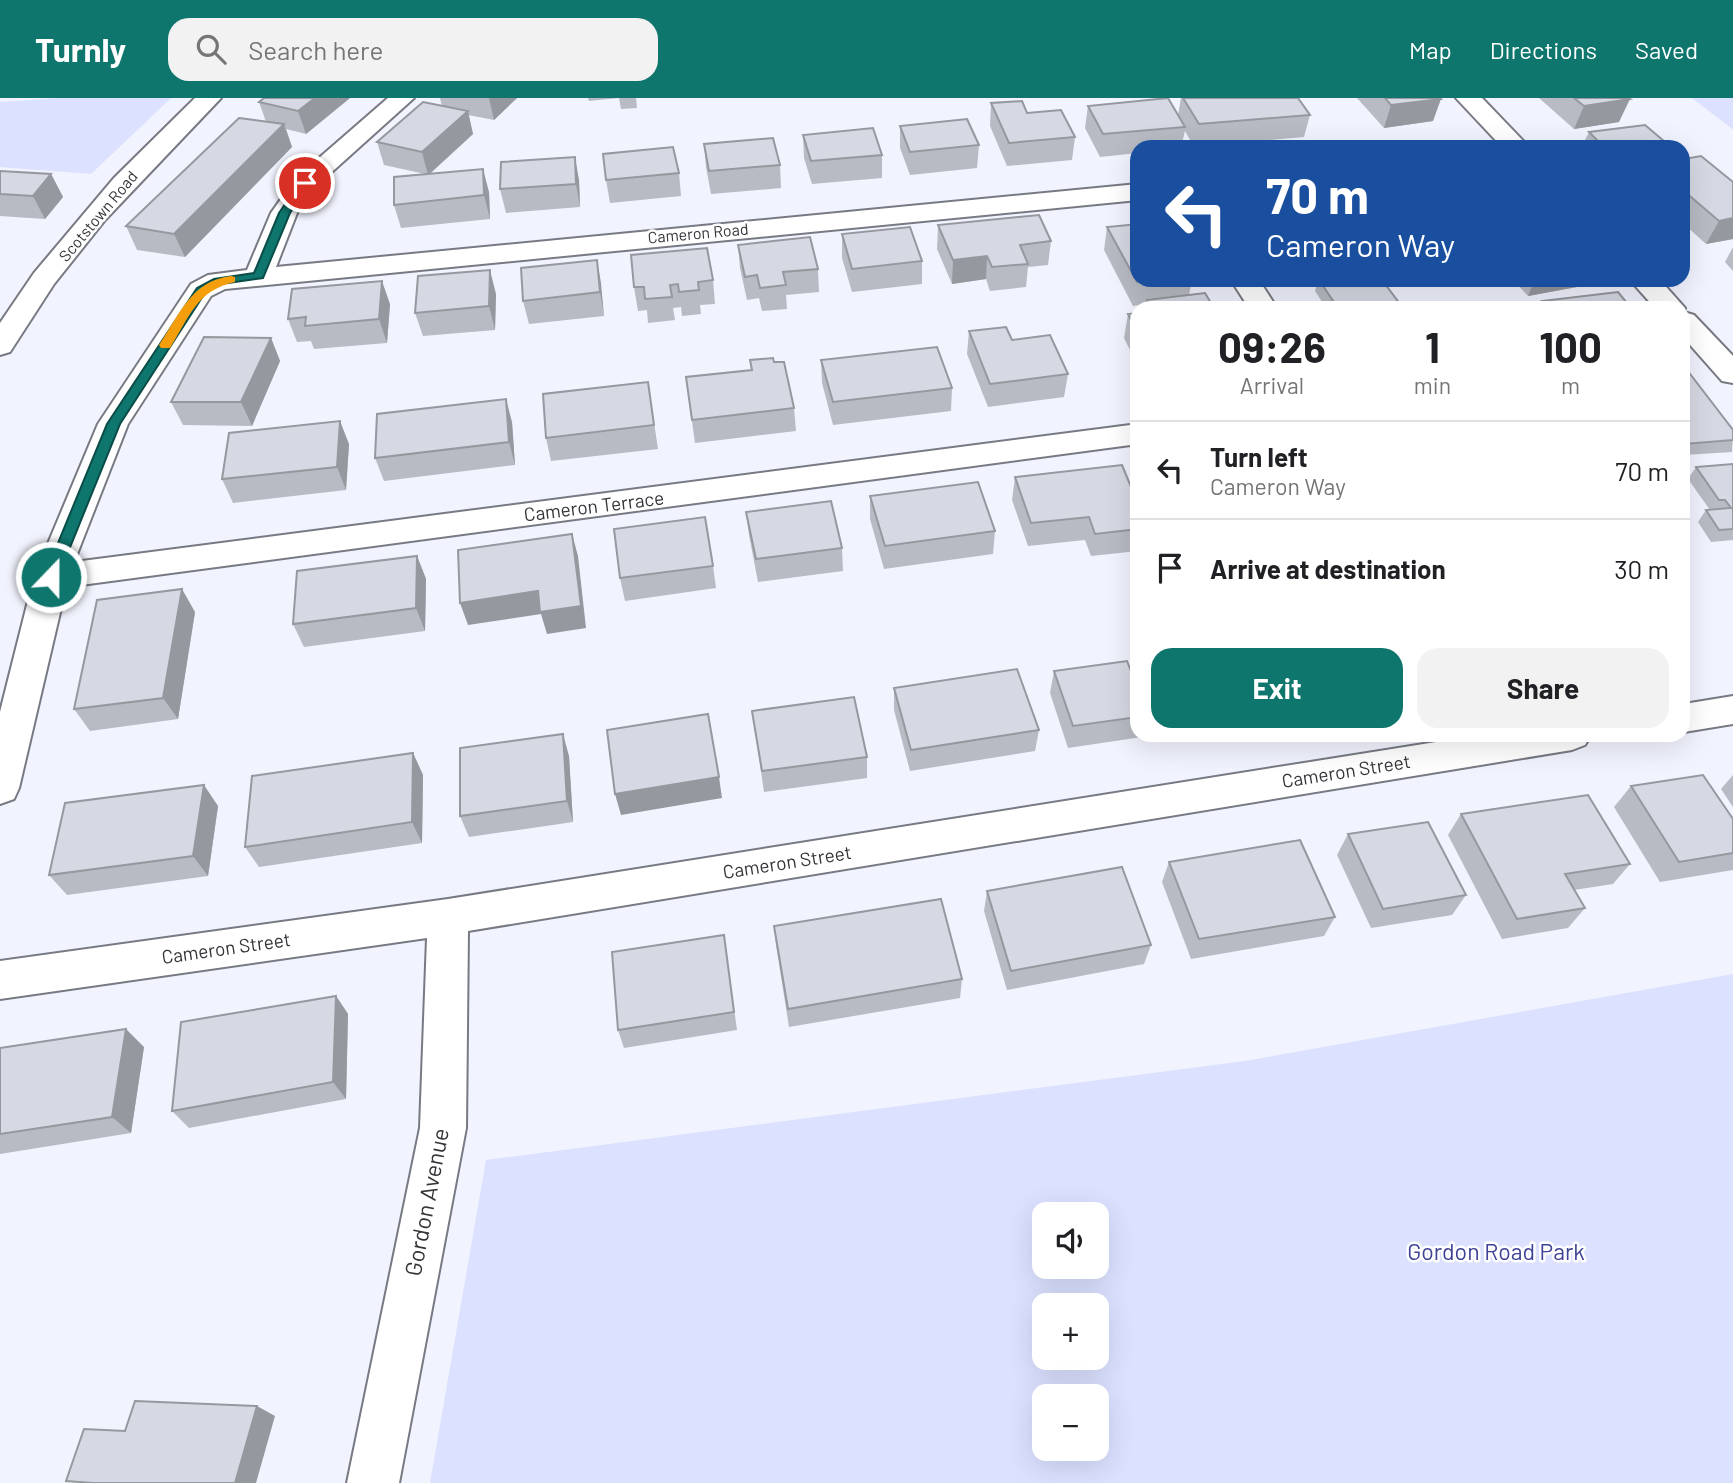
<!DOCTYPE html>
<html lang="en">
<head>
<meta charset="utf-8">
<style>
	body { margin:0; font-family:Barlow,sans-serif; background:#f2f2f2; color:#202124; height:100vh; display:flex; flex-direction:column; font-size:26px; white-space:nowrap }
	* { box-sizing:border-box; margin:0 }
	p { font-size:23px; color:#757577 }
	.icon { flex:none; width:38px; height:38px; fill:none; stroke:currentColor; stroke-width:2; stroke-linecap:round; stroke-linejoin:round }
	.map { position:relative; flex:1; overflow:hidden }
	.side { position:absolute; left:1130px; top:203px; width:560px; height:441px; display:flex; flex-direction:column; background:#fff; border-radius:21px; box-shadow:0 7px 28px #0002 }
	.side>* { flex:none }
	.banner { position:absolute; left:1130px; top:42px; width:560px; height:147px; border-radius:21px; box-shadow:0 7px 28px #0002; background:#1a4fa0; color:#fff; overflow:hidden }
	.controls { position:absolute; left:1032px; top:1104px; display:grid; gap:14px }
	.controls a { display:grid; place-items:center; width:77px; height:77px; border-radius:14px; background:#fff; box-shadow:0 7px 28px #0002; font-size:35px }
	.pin { position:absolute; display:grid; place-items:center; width:60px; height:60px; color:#fff; margin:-30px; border:4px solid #fff; border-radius:50%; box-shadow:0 2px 7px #0007 }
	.me { position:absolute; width:77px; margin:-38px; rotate:22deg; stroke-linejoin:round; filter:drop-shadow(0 0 5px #0008) }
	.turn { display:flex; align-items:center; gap:24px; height:147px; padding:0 21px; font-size:32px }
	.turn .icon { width:91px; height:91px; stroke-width:2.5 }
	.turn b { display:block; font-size:49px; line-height:60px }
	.eta { display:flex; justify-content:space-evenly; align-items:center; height:119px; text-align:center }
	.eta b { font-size:42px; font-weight:700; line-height:49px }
	.cta { display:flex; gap:14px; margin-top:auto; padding:14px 21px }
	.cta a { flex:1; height:80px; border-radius:21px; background:#0f766e; color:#fff; font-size:28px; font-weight:700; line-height:80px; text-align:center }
	.cta a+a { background:#f2f2f2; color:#202124 }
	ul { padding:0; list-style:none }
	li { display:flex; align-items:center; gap:21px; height:98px; padding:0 21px; border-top:2px solid #e0e0e0 }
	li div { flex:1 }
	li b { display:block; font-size:26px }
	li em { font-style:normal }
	header { display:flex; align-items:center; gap:42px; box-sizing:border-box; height:98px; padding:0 35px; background:#0f766e; color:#fff }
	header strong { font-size:33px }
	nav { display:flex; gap:38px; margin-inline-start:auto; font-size:24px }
	.search { width:490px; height:63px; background:#f2f2f2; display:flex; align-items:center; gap:18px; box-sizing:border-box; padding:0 24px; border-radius:21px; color:#757577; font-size:26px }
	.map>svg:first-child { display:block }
	.green { fill:#dbe1ff; fill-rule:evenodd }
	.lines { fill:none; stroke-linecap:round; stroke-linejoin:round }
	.minor-casing { stroke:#787a83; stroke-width:4 }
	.secondary-casing { stroke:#787a83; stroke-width:4 }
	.minor { fill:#fff; fill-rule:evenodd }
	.secondary { fill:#fff; fill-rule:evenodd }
	.wall { fill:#b8bbc3 }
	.shaded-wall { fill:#96989f }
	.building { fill:#d6d9e3; stroke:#96989f; stroke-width:2 }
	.route { fill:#0f766e; stroke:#0a4d48; stroke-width:2 }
	.slow { fill:#f59e0b }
	.labels { text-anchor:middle; stroke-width:5; stroke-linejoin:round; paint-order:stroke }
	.far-street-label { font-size:16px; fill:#343539; stroke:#fff }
	.street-label { font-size:19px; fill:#343539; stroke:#fff }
	.near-street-label { font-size:23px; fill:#343539; stroke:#fff }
	.near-park-label { font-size:23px; fill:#3d4296; stroke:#fff }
</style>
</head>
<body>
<header>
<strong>Turnly</strong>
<div class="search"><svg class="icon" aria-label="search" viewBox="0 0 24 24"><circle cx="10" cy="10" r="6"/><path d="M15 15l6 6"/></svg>Search here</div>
<nav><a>Map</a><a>Directions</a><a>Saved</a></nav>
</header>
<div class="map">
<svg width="1733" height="1385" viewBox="0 0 1733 1385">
	<rect width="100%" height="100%" fill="#f1f3fe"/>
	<!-- green -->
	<g class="green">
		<path d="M60,0h111l-80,76 -91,-7v-65z"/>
		<path d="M1692,0h41v32l-2,-2z"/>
		<path d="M1733,876v509h-1303l56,-323 759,-99zM1097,1116v53h-52v-53zM1045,1208h52v52h-52zM1045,1298h52v53h-52z"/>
	</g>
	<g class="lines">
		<defs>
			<g id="minor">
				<path d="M388,0h26l-100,90 -17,25 -21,54 862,-83v16l-913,89 -14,7 -83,128 -54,138 1064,-138v20l-1072,143 -47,201 -5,11 -14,5v-92l34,-135 64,-153 93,-140 17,-9 39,-5 24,-57 25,-35z"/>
				<path d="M1456,0h26l47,49h-27z"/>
				<path d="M1231,182h28l18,28h-28z"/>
				<path d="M1630,182h30l25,28 -1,3v-3h-29z"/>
				<path d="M1684,214l10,3 39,41v27l-11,-2 -38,-43z"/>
				<path d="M1733,598v28l-49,8v-28z"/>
				<path d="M1480,637h111l-6,10 -13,5 -1104,181 -2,197 -67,355h-52l73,-355 7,-190 -427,61v-38l448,-62z"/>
			</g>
			<path id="secondary" d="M195,0h26l-116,122 -51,64 -44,68 -10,3v-32l34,-50 80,-95z"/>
		</defs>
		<!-- minor casing -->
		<use href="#minor" class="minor-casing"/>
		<!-- secondary casing -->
		<use href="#secondary" class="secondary-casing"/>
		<!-- minor -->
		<use href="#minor" class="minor"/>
		<!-- secondary -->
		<use href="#secondary" class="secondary"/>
	</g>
	<!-- wall -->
	<g class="wall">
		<path d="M350,0l-44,36 -20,-5 6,18 -107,110 -48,-7 -11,-24 140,-104 -7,-20z"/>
		<path d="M440,0h77l-23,22 -26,-5 5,19 -43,40 59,18 1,27 -89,9 -7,-23 31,-31 -41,-9 -7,-23 65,-36z"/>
		<path d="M588,0h48l1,10 -16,1 -2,-11 -30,3z"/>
		<path d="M1181,0h117l12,17 -6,22 -110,10 -9,-16 -4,16h-43v6l-38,4 -15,-29 3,-22 90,9z"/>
		<path d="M1357,0h83l-7,23 -49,7z"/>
		<path d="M1539,0h89l-9,24 -45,7z"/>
		<path d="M991,5l36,10 48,24 -3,23 -65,6 -17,-40z"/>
		<path d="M900,28l79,19 -2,23 -67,7 -10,-27z"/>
		<path d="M1589,34l82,15h-84l-4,-3z"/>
		<path d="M803,37l79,20v23l-70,6 -8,-26z"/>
		<path d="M704,46l76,21 1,23 -70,6 -5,-27z"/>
		<path d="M1684,61l49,23v57l-27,5 -22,-20z"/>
		<path d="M0,73l51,3 12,23 -18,22 -45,-3z"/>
		<path d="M679,75l2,23 -71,7 -4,-23z"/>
		<path d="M579,82l1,27 -74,6 -6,-24z"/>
		<path d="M938,127l113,16 -3,24 -20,2 -2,20 -36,4 -4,-12 -34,5 -15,-35z"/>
		<path d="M1107,129l31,53h54l-3,15 25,13h-69l1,-4 -13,2 -29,-56z"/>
		<path d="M842,136l80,27v23l-70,8 -10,-34z"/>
		<path d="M738,147l80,24 1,23 -33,3 1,14 -25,2 -3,-13 -12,2 -7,-32z"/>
		<path d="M1733,149v24l-8,-9z"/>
		<path d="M597,162l7,56 -75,8 -6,-23z"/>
		<path d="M713,182l2,24 -15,1 1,9 -19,2 -1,-9 -8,1 2,12 -27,3 -1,-13 -9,1 -4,-24z"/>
		<path d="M1318,182h64l21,28h-77l-11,-17z"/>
		<path d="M1513,182h82l-2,4 -65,12z"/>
		<path d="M496,196l-1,36 -72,6 -8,-23z"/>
		<path d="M1542,203l89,7h-93z"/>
		<path d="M390,206l-3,39 -73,6 -3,-8 -14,1 -9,-23z"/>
		<path d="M1138,215v43h-5l-9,-18 4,-24z"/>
		<path d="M969,233l43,9 56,34 -4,23 -76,10 -21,-53z"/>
		<path d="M271,240l9,23 -28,65 -69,-1 -12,-23z"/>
		<path d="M750,262l24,2 20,46 2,23 -101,12 -9,-66 65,-7z"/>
		<path d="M821,262l131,28 -1,23 -118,14 -11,-42z"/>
		<path d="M1684,268l49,64 -1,22 -48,3z"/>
		<path d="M648,284l10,67 -107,12 -5,-23z"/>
		<path d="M512,324l3,43 -131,16 -9,-23z"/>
		<path d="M349,346l-3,46 -113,13 -11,-24z"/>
		<path d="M1733,366v76l-22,2 -13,-20 8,-12h4l-22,-31 8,-12z"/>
		<path d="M1015,379l123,27v47l-47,5 -6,-16 -57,6 -16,-46z"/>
		<path d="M870,398l125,35 -2,23 -109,15 -14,-50z"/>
		<path d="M746,414l96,36 1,23 -85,11 -9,-47z"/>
		<path d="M417,458l9,23 -1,52 -121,16 -11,-23z"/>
		<path d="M713,468l3,22 -91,13 -5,-23z"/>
		<path d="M195,514l-17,107 -88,12 -16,-22z"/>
		<path d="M1054,573l84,18v46h4v2l-74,11 -18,-55z"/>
		<path d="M894,590l145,42 -4,21 -125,20 -16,-61z"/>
		<path d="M752,613l115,46v21l-103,14z"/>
		<path d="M413,655l10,22 -1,68 -163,24 -14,-20z"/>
		<path d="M569,658l4,66 -104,15 -9,-21z"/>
		<path d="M1733,677v32l-12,-18z"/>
		<path d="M1631,688l102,33v51l-73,12 -46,-75z"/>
		<path d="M218,708l-10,70 -141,19 -18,-20z"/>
		<path d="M1461,716l169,50 -17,20 -39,6 11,18 -17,20 -66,11 -54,-104z"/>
		<path d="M1348,736l118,61 -14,20 -81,13 -34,-73z"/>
		<path d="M1169,764l166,55 -11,19 -133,23 -29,-77z"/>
		<path d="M987,793l164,54 -7,19 -137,26 -23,-79z"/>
		<path d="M774,828l188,53 -2,19 -171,29 -13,-82z"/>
		<path d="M724,837l13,95 -113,18 -6,-18z"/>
		<path d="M336,898l12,18 -2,85 -157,29 -17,-17z"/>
		<path d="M144,949l-13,86 -131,21v-106z"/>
	</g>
	<!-- shaded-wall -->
	<g class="shaded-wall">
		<path d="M315,0h35l-44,36 -8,-23z"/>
		<path d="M489,0h28l-23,22z"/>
		<path d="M1441,1l-8,22 -49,7 7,-23z"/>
		<path d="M1630,1l-11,23 -45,7 10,-23z"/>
		<path d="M468,13l5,23 -45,41 -6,-23z"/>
		<path d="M284,26l8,23 -107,110 -11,-23z"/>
		<path d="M575,59l4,23 1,27 -4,-23z"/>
		<path d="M483,71l6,23 1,27 -6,-24z"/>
		<path d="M51,76l12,23 -18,22 -12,-23z"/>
		<path d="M1733,120v21l-27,5 13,-23z"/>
		<path d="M987,158l-1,23 -34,5 1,-24z"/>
		<path d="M597,162l4,23 3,33 -4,-24z"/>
		<path d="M490,172l6,24 -1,36 -6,-24z"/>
		<path d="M1555,182h40l-2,4 -65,12 5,-12z"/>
		<path d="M382,183l8,23 -3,39 -8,-24z"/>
		<path d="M1137,235l1,23h-5z"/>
		<path d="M271,240l9,23 -28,65 -11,-24z"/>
		<path d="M506,301l6,23 3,43 -6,-23z"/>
		<path d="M340,323l9,23 -3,46 -9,-23z"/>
		<path d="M572,436l6,22 8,72 -39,6 -6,-20 -73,11 -8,-22 78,-12z"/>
		<path d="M417,458l9,23 -1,52 -9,-23z"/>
		<path d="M182,491l13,23 -17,107 -15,-21z"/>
		<path d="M563,636l6,22 4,66 -6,-21z"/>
		<path d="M413,655l10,22 -1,68 -10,-21z"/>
		<path d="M719,679l3,21 -101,17 -6,-21z"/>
		<path d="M204,687l14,21 -10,70 -15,-20z"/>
		<path d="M336,898l12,18 -2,85 -13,-17z"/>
		<path d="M126,931l18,18 -13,86 -19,-16z"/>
		<path d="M257,1308l18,10 -19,67h-21z"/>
	</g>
	<!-- building -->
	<g class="building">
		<path d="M264,0h51l-17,13 -39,-9z"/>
		<path d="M1168,0l17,29 -82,7 -15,-28z"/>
		<path d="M1183,0h115l12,17 -111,9z"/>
		<path d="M1385,0h55l1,1 -50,6z"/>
		<path d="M1574,0h54l2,1 -46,7z"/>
		<path d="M1022,3l5,12 34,-3 14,27 -66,6 -18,-40z"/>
		<path d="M423,4l45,9 -46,41 -45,-10z"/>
		<path d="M239,20l45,6 -110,110 -48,-8z"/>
		<path d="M967,21l12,26 -69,7 -10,-26z"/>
		<path d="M1645,27l26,22h-67l-15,-15z"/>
		<path d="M873,30l9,27 -71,6 -8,-26z"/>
		<path d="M773,40l7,27 -71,6 -5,-27z"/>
		<path d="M673,49l6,26 -73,7 -3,-26z"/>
		<path d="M1701,58l32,26v36l-14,3 -35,-30v-32z"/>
		<path d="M575,59l1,27 -76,5 1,-27z"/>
		<path d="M483,71l1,26 -90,10v-28z"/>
		<path d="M0,73l51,3 -18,22 -33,-2z"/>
		<path d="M1039,117l12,26 -31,4 8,19 -36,3 -5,-11 -34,4 -15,-35z"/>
		<path d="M1138,126v56h19l-20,2 -30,-55z"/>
		<path d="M910,129l12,34 -70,8 -10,-35z"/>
		<path d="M810,139l8,32 -35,3 3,13 -26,3 -3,-13 -12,2 -7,-32z"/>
		<path d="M707,150l6,32 -15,2 1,8 -20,2 -1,-8 -8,1 2,12 -27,2 -1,-12h-10l-3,-32z"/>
		<path d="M597,162l3,32 -77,9 -2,-33z"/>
		<path d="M490,172l-1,36 -74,7 3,-37z"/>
		<path d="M1319,182h63l21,28h-65z"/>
		<path d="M1530,182h25l-22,4z"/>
		<path d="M382,183l-3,38 -74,7 1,-9 -18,2 4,-30z"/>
		<path d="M1618,194l13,16h-84l-5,-7z"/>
		<path d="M1205,195l9,15h-63l-4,-8z"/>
		<path d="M1138,215v20h-1l-9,-19z"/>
		<path d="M1006,229l6,13 38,-5 18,39 -78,10 -21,-53z"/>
		<path d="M204,239l67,1 -30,64h-70z"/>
		<path d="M937,249l15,41 -119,14 -12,-42z"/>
		<path d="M773,260l1,4h10l10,46 -102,12 -6,-43 66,-7 -2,-10z"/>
		<path d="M1684,268l49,64v10l-49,4z"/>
		<path d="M648,284l6,43 -108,13 -3,-44z"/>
		<path d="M506,301l3,43 -134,16 2,-44z"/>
		<path d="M340,323l-3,46 -115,12 7,-46z"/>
		<path d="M1733,366v65l-14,1 -13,-20 25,-2 -6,-8h-6l-23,-33z"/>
		<path d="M1122,367l16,39v25l-43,5 -6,-17 -58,6 -16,-46z"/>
		<path d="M978,384l17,49 -110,15 -15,-50z"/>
		<path d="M831,403l11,47 -86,11 -10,-47z"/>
		<path d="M705,419l8,49 -93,12 -6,-49z"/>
		<path d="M572,436l9,72 -41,6 -2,-21 -78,12 -2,-53z"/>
		<path d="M417,458l-1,52 -123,16 4,-53z"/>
		<path d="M182,491l-19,109 -89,11 23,-109z"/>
		<path d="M1127,563l11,28v28l-65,9 -19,-55z"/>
		<path d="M1017,571l22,61 -128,20 -17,-62z"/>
		<path d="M854,599l13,60 -105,14 -10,-60z"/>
		<path d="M708,616l11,63 -104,17 -8,-64z"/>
		<path d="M563,636l4,67 -107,15v-68z"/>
		<path d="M413,655l-1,69 -167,25 7,-71z"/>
		<path d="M1703,677l30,44v34l-54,9 -48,-76z"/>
		<path d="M204,687l-11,71 -144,19 16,-72z"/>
		<path d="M1588,697l42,69 -65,10 20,34 -68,11 -56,-105z"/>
		<path d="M1428,724l38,73 -83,14 -35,-75z"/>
		<path d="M1300,742l35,77 -136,22 -30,-77z"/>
		<path d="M1122,769l29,78 -140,26 -24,-80z"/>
		<path d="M941,801l21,80 -174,30 -14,-83z"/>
		<path d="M724,837l10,77 -116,18 -6,-78z"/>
		<path d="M336,898l-3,86 -161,29 9,-89z"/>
		<path d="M126,931l-14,88 -112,17v-86z"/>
		<path d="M135,1303l122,5 -22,77h-142l-27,-2 18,-52 41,2z"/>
	</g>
	<!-- route -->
	<path class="route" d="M301,83l9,2 -20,30 -27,65 -42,6 -16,9 -85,131 -62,153 -2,4h-10l-2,-4 63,-153 90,-136 17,-9 40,-6 25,-60z"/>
	<!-- slow -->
	<path class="slow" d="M231,178l4,1v5c-39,9 -45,34 -65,66h-9l-2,-3c21,-31 32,-64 72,-69z"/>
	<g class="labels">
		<!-- far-street labels -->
		<g class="far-street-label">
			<text transform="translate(98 118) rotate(-50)" y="6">Scotstown Road</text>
			<text transform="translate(698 135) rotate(-5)" y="6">Cameron Road</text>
		</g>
		<!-- street labels -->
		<g class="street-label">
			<text transform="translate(594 408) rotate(-7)" y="7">Cameron Terrace</text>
			<text transform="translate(1346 673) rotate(-9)" y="7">Cameron Street</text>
			<text transform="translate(787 764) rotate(-9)" y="7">Cameron Street</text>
			<text transform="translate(226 850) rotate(-8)" y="7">Cameron Street</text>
		</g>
		<!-- near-street labels -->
		<g class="near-street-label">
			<text transform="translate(427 1104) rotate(-79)" y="8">Gordon Avenue</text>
		</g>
		<!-- near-park labels -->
		<g class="near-park-label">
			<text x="1496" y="1162">Gordon Road Park</text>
		</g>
	</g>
</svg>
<div class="controls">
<a><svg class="icon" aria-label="sound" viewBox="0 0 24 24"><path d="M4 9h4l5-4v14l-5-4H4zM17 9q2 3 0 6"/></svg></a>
<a>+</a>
<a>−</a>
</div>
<div class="pin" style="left:305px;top:85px;background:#d93025"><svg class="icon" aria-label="arrive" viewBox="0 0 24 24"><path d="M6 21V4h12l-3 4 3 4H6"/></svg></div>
<svg class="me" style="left:51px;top:479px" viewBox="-20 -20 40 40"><circle r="17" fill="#0f766e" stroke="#fff" stroke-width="3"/><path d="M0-11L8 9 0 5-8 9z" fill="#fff"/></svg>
<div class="banner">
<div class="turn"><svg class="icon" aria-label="left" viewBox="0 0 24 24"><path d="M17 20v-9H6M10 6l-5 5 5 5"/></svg><div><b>70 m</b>Cameron Way</div></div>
</div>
<section class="side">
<div class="eta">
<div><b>09:26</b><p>Arrival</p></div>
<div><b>1</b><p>min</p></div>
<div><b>100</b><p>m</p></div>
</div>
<ul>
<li><svg class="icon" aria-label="left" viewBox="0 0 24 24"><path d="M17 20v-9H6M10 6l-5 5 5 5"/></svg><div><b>Turn left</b><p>Cameron Way</p></div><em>70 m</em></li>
<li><svg class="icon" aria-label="arrive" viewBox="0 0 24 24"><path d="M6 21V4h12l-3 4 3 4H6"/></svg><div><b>Arrive at destination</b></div><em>30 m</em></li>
</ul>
<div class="cta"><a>Exit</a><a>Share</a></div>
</section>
</div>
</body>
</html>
